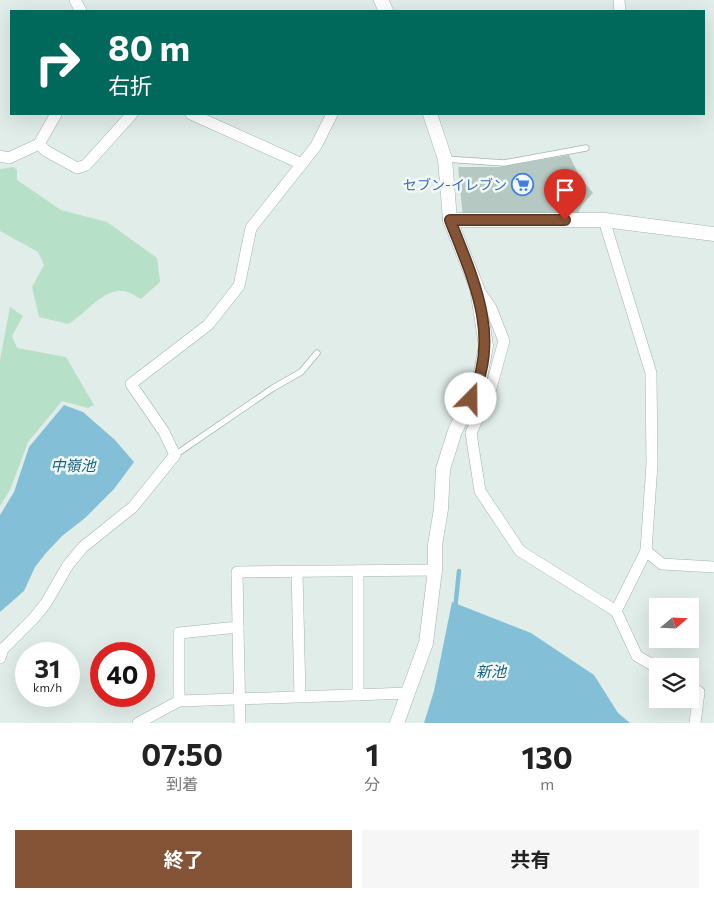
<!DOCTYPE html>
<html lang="ja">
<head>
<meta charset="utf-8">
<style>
	body { margin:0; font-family:Commissioner,"Noto Sans JP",sans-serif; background:#f6f6f6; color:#222; height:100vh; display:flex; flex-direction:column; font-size:19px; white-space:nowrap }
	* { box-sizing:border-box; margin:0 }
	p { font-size:16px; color:#767676 }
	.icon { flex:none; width:28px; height:28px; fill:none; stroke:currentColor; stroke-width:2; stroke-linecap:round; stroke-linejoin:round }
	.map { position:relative; height:723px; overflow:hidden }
	.panel { display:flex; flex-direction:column; background:#fff; flex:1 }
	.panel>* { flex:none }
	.guide { position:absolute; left:10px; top:10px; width:695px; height:105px; border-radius:0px; box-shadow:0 5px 20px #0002; background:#00695c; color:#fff; overflow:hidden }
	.needle { width:32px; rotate:71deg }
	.controls { position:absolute; left:649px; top:598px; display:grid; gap:10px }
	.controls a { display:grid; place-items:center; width:50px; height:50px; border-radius:0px; background:#fff; box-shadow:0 5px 20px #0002; font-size:25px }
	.speed { position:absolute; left:15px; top:642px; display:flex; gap:10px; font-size:25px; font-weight:700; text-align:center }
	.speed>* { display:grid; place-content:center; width:65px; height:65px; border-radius:50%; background:#fff; box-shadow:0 5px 20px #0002; line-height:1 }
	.speed small { font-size:12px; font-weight:400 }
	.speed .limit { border:8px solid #d22; background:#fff; color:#111 }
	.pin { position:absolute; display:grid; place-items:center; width:42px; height:42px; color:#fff; margin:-51px -21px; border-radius:50% 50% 50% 0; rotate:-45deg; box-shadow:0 0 5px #0007 }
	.pin .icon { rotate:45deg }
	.me { position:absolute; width:55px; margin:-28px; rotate:22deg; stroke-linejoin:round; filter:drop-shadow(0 0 4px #0008) }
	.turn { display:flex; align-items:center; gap:18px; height:105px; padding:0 15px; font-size:22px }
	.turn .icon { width:65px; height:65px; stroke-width:2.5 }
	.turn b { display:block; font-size:35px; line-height:42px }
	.eta { display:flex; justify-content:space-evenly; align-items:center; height:85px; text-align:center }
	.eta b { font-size:30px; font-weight:700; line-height:35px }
	.action { display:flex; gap:10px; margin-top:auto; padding:10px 15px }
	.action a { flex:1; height:58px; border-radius:0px; background:#855335; color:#fff; font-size:20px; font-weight:700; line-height:58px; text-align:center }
	.action a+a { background:#f6f6f6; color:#222 }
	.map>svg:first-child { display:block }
	.green { fill:#b7e0c8 }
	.water { fill:#83c0d7 }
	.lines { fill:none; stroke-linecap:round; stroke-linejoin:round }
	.stream { stroke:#83c0d7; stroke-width:4.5 }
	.building { fill:#b6c8c2 }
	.service-casing { stroke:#a3b5b1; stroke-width:7 }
	.minor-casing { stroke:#a3b5b1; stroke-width:12 }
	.tertiary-casing { stroke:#a3b5b1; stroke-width:15 }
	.service { stroke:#fff; stroke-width:5.5 }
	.minor { stroke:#fff; stroke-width:11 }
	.tertiary { stroke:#fff; stroke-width:14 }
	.route-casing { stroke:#563622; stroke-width:12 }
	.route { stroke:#855335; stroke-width:9 }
	.labels { text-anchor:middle; stroke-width:5; stroke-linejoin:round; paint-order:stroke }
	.shop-label { font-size:14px; fill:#366cbe; stroke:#f2f9f6; text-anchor:end }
	.water-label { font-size:15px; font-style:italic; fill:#136181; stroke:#f2f9f6 }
</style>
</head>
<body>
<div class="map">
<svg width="714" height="723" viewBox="0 0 714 723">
	<rect width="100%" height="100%" fill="#e1ede9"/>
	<!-- green -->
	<g class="green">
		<path d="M13,167l4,3v10l44,30 46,12 50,36 3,24 -19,17c-5,-3 -13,-8 -19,-8 -20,-2 -37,24 -54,33l-29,-7 -7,-30 12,-22 -6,-13 -38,-21v-62z"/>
		<path d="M10,307l13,9 -11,20 5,12 49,9 28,48 -6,3 -26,-7 -34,41 -18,48 -10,16v-146z"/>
	</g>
	<!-- water -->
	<g class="water">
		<path d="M64,405l19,7 32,28 19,22 -20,27 -29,29 -23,18 -16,17 -11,14 -11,24 -24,21v-97l14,-23 15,-45z"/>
		<path d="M452,602l79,31 63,42 24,38 12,10h-206l10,-32z"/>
	</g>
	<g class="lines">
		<!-- stream -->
		<path class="stream" d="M455,610l4,-39"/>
	</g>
	<!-- building -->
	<path class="building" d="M569,155l11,22 13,16 -11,12 -6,12 -113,1 -5,-51h41z"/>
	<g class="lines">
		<defs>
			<g id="service">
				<path d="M445,159l59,4 82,-15"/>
				<path d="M175,455l98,-67 28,-16 16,-19"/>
			</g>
			<g id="minor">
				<path d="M75,0l6,11"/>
				<path d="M619,0l1,11"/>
				<path d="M56,114l-17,30 7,7 31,17 9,-3 46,-51"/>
				<path d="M191,114l111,50"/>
				<path d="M0,156l9,2 30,-14"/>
				<path d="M477,288l14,20 13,33 -13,47 -20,45 9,58 40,60 96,60 30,-60 6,-87 -1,-91 -47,-153"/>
				<path d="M646,551l16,13 52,3"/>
				<path d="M297,572l3,124"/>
				<path d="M616,611l21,45 21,12"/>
				<path d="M238,627l2,96"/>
				<path d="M0,658l3,-9 31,-31 12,-15 22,-38 15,-18 50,-40 42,-52 -11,-23 -33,-48 77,-59 31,-39 12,-58 65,-82 16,-32"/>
				<path d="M690,687l9,5 -4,31"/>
				<path d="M358,695v-124"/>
				<path d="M179,701v-68l59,-6 -1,-55 198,-2"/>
				<path d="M138,723l41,-22 230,-8"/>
			</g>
			<g id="tertiary">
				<path d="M381,0l5,11"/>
				<path d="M450,220h154l110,14"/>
				<path d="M397,723l29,-80 9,-73v-25l6,-36 2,-40 12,-38 24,-48 7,-37 -9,-58 -27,-68 -5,-61 -15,-45"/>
			</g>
		</defs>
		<!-- service casing -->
		<use href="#service" class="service-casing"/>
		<!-- minor casing -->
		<use href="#minor" class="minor-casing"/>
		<!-- tertiary casing -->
		<use href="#tertiary" class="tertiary-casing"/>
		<!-- service -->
		<use href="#service" class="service"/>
		<!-- minor -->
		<use href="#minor" class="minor"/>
		<!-- tertiary -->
		<use href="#tertiary" class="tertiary"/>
	</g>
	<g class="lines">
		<defs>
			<path id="route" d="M471,399c31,-62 2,-120 -21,-179h115"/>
		</defs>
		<!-- route casing -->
		<use href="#route" class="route-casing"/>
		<!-- route -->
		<use href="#route" class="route"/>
	</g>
	<!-- icons -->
	<defs>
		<symbol id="supermarket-ring" viewBox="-11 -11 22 22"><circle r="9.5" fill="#f2f9f6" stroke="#3f7fe0" stroke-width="1.5"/><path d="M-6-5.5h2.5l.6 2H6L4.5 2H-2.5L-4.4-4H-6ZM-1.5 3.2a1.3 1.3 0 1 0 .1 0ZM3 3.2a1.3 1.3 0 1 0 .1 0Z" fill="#3f7fe0"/></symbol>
	</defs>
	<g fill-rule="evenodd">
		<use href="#supermarket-ring" x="510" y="172" width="25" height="25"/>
	</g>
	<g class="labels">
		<!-- shop labels -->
		<g class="shop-label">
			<text x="507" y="190">セブン-イレブン</text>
		</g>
		<!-- water labels -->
		<g class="water-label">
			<text x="73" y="471">中嶺池</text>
			<text x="491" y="677">新池</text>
		</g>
	</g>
</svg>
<div class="controls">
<a><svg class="needle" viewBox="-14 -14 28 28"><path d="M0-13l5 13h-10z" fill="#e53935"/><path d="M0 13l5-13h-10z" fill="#767676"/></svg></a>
<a><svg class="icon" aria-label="layers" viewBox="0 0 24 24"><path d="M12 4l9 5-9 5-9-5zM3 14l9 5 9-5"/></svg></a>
</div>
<div class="speed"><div>31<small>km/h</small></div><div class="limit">40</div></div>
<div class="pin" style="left:565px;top:220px;background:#d93025"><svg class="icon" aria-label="arrive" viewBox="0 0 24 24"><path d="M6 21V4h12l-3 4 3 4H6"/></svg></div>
<svg class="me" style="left:471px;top:399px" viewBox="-20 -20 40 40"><circle r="19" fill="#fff"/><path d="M0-13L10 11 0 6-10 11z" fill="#855335"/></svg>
<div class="guide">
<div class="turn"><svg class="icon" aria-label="right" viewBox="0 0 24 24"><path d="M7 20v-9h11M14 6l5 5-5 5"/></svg><div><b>80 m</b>右折</div></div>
</div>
</div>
<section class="panel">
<div class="eta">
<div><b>07:50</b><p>到着</p></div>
<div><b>1</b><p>分</p></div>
<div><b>130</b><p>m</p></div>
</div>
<div class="action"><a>終了</a><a>共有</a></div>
</section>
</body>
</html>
